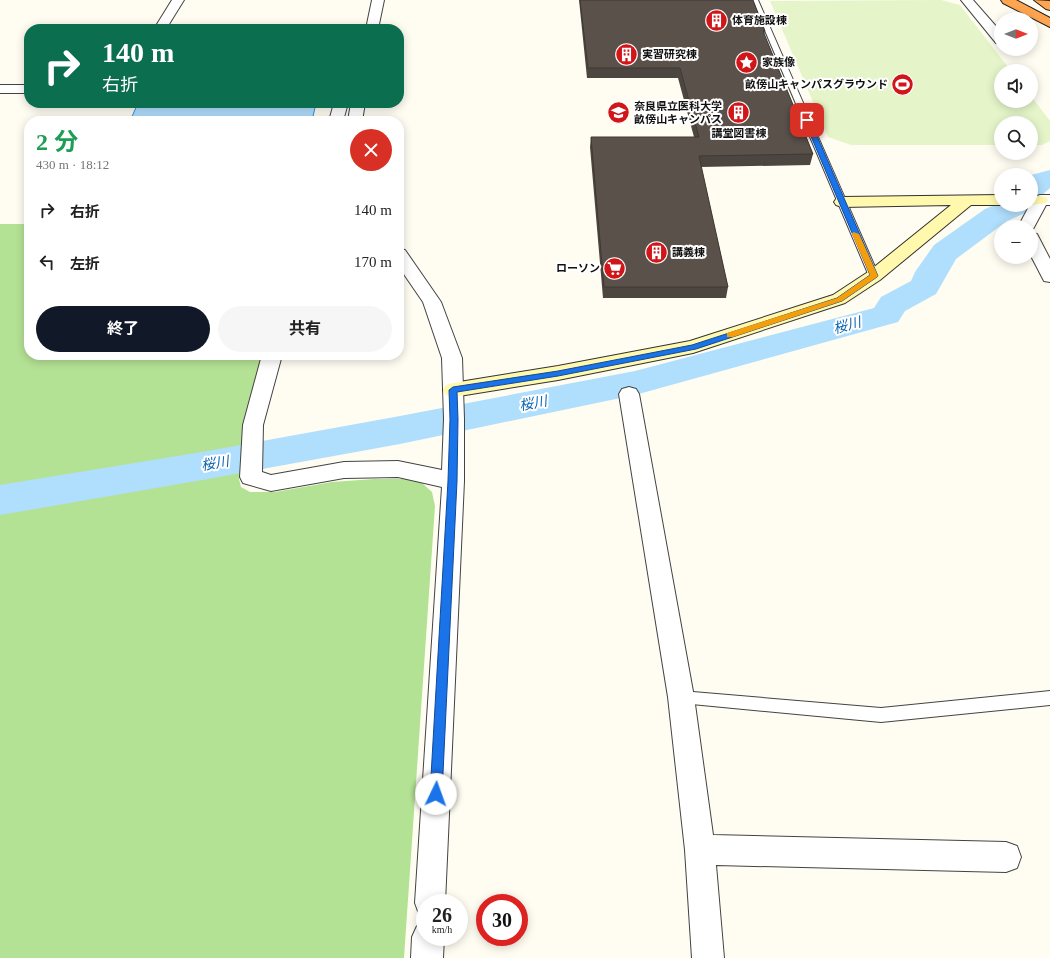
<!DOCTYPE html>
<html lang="ja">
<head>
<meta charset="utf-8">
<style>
	body { margin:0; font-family:"Times New Roman","Noto Sans JP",serif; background:#f6f6f6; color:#222; height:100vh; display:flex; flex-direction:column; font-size:15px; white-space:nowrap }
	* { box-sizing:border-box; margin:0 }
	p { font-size:13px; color:#767676 }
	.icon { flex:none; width:22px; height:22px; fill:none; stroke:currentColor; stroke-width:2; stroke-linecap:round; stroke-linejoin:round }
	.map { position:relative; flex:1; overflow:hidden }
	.sheet { position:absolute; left:24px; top:116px; width:380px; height:244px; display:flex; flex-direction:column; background:#fff; border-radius:16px; box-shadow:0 2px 10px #0003 }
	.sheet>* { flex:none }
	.banner { position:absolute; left:24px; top:24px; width:380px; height:84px; border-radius:16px; box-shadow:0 2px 10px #0003; background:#0b6e4f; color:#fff; overflow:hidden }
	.needle { width:26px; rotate:90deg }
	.tools { position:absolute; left:994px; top:12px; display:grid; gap:8px }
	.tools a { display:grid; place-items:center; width:44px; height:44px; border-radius:50%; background:#fff; box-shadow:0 2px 10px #0003; font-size:20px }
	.speed { position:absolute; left:416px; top:894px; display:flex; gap:8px; font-size:20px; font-weight:700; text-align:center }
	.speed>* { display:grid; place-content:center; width:52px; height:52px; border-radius:50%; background:#fff; box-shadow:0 2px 10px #0003; line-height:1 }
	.speed small { font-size:10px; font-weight:400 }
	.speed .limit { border:6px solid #d22; background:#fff; color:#111 }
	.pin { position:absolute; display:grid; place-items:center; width:34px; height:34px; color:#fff; margin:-17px; border-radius:8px; box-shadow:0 2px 6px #0006 }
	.me { position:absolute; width:44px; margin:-22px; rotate:3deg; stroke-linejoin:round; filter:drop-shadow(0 0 3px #0008) }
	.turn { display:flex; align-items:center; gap:14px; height:84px; padding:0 12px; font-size:18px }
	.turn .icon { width:52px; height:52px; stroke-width:2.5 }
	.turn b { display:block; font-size:28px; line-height:34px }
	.round { display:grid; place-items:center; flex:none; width:42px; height:42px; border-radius:21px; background:#f6f6f6 }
	.overview { display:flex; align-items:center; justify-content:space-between; height:68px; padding:0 12px }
	h1 { font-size:24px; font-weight:700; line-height:30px; color:#1e9e55 }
	.button { display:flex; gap:8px; margin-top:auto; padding:8px 12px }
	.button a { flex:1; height:46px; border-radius:24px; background:#111827; color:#fff; font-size:16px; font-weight:700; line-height:46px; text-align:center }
	.button a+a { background:#f6f6f6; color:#222 }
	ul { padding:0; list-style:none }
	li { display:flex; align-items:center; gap:12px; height:52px; padding:0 12px }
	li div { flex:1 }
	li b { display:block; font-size:15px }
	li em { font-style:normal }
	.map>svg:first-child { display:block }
	.forest { fill:#b4e294 }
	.pitch { fill:#e5f5c9 }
	.water { fill:#b0defd; stroke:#2f92dd }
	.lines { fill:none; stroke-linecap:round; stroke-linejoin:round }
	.river { fill:#b0defd; fill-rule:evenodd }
	.lane-casing { stroke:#434343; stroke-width:2 }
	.street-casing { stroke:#434343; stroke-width:2 }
	.secondary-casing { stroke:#323232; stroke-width:2 }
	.highway-casing { stroke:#212121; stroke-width:2 }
	.lane { fill:#fff; fill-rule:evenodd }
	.street { fill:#fff; fill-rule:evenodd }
	.secondary { fill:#fff8ad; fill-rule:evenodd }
	.highway { fill:#ffa550; fill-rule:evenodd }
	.wall { fill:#4d4640 }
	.building { fill:#5a514b; stroke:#3f3934 }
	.route { fill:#1a73e8; stroke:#114b97 }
	.slow { fill:#f59e0b }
	.labels { text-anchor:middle; stroke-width:4; stroke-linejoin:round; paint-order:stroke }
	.far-poi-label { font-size:11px; font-weight:bold; fill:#101010; stroke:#fff; text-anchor:start }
	.water-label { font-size:14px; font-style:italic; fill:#0963b1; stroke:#fff }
</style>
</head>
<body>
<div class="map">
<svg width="1050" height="958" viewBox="0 0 1050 958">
	<rect width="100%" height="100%" fill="#fffdf2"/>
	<!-- forest -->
	<path class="forest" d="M0,224h29v131h235l-20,72 -5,52 2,8 9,5h25l57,-10 42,-3h31l17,4 10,9 3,14 -31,452h-404z"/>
	<!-- pitch -->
	<path class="pitch" d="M941,0l19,5 51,66h-10v30h30v-5l19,25v20l-8,4h-11v-22h-30v22h-150l-23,-8 -58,-136z"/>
	<!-- water -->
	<path class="water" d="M138,103h178l-4,18h-182z"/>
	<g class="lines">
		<!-- river -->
		<g class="river">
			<path d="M1050,170v18l-9,8 -10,3v-24z"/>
			<path d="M1031,200l4,5 -5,6 -23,10 -51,38 -20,35 -31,17 -7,11 -263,73 -235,49 -192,35 -208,36v-30l208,-34 192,-35 235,-45 239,-63 7,-11 30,-16 4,-9 19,-27 51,-36 16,-7v3h30z"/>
		</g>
		<defs>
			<g id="lane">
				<path d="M752,0h6l121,276 -2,2h-6l-2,-2z"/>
				<path d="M681,691l200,17 169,-17v14l-169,17 -200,-19 -5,-1 -2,-5 2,-5z"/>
			</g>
			<g id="street">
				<path d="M172,0h12l-18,29h-12z"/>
				<path d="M372,0h12l-6,29h-12z"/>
				<path d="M961,0h12l28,32v12l-5,-1z"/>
				<rect x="0" y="85" width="29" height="8"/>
				<path d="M334,103h14l-5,18h-14z"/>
				<path d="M351,103h14l-3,18h-14z"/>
				<path d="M1040,195h10v10h-4l-14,26 -1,-4h-13l16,-30z"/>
				<path d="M1031,233l6,1 13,25v23l-6,-1 -13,-25z"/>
				<path d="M399,249l6,1 36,52 21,56 2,61v62l-19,422h-20v13l-6,-2 -4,-11 27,-416 -44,-10 -54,1 -73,13 -28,-8 -3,-6 3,-52 19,-70h20l-19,70 -1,47 9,3 73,-13 54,-1 44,9 2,-51 -2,-61 -19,-56 -24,-35z"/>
				<path d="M629,387l7,2 3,5 55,303 19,138 293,7 11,4 4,11 -4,11 -11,4 -290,-7 8,93h-32l-7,-108 -17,-153 -49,-303 3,-5z"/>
				<path d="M425,922v15h19l-1,21h-32l1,-21 5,-11z"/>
			</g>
			<g id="secondary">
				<path d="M1001,195v10h-30l-91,75 -35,23 -152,50 -135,27 -105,17 -7,-2 -3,-5 3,-5 7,-2 105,-17 132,-25 143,-46 35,-23 83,-67 -109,2 -6,-2 -2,-3 2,-3 6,-2z"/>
				<path d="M1031,195l15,2 2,3 -2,3 -15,2z"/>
			</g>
			<g id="highway">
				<path d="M1001,0h15l34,18v9l-47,-24z"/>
				<path d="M1034,0l16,1v9l-4,-1z"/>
			</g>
		</defs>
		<!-- lane casing -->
		<use href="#lane" class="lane-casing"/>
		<!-- street casing -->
		<use href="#street" class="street-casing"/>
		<!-- secondary casing -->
		<use href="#secondary" class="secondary-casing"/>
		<!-- highway casing -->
		<use href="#highway" class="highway-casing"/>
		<!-- lane -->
		<use href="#lane" class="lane"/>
		<!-- street -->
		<use href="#street" class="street"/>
		<!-- secondary -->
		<use href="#secondary" class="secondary"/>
		<!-- highway -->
		<use href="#highway" class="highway"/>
	</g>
	<!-- wall -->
	<path class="wall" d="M579,0h174l12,31 -1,4 49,119 -3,11 -109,2 27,120 -2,11h-123l-13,-151 1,-10h103l-16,-59h-91z"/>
	<!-- building -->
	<path class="building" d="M580,0h173l12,31h-2l50,123 -114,2 29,131h-124l-13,-150h108l-19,-69h-92z"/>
	<!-- route -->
	<path class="route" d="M804,118l6,2 68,156 -1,1 -35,24 -146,48 -138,27 -101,16 1,27 -1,62 -15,313 -2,4 -4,1 -4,-1 -2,-4 18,-313 2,-62 -1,-29 4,-3 105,-16 134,-26 145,-47 33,-23 -66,-155z"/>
	<!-- slow -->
	<path class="slow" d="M853,232l6,2 19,42 -1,1 -35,24 -109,36h-6v-4l110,-35 33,-23 -18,-41z"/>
	<!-- icons -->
	<defs>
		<symbol id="building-disc" viewBox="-11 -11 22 22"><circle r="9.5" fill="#d1161a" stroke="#fff"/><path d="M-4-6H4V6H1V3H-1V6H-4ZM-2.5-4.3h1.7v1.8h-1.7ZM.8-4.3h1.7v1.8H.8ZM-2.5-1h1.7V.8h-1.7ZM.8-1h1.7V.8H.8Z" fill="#fff"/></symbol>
		<symbol id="sight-disc" viewBox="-11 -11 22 22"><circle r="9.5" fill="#d1161a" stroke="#fff"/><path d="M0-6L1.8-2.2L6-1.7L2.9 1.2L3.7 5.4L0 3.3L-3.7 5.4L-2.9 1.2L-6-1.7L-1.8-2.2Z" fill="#fff"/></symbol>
		<symbol id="stadium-disc" viewBox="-11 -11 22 22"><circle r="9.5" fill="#d1161a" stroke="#fff"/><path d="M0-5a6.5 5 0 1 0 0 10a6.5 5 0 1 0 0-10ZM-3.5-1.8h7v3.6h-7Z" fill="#fff"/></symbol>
		<symbol id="university-disc" viewBox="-11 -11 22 22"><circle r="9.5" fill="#d1161a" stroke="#fff"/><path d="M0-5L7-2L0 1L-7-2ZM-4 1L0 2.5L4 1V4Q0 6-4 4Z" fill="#fff"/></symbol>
		<symbol id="supermarket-disc" viewBox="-11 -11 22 22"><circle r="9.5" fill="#d1161a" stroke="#fff"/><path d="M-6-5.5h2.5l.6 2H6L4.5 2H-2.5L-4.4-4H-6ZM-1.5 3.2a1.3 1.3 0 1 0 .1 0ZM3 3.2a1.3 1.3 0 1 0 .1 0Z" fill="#fff"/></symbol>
	</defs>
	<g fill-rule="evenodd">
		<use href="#building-disc" x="704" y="8" width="25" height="25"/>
		<use href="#building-disc" x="614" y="42" width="25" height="25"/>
		<use href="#sight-disc" x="734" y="50" width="25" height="25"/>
		<use href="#stadium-disc" x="890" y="72" width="25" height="25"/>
		<use href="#university-disc" x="606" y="100" width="25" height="25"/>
		<use href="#building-disc" x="726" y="100" width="25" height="25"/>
		<use href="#building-disc" x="644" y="240" width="25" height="25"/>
		<use href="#supermarket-disc" x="602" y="256" width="25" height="25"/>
	</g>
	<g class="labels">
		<!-- far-poi labels -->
		<g class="far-poi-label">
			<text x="732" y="24">体育施設棟</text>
			<text x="642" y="58">実習研究棟</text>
			<text x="762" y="66">家族像</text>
			<text x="888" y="88" text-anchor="end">畝傍山キャンパスグラウンド</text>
			<text x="634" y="110">奈良県立医科大学<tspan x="634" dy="13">畝傍山キャンパス</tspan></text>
			<text x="739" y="137" text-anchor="middle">講堂図書棟</text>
			<text x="672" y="256">講義棟</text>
			<text x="600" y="272" text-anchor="end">ローソン</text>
		</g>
		<!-- water labels -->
		<g class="water-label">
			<text transform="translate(847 325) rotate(-15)" y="5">桜川</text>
			<text transform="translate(533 403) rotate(-11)" y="5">桜川</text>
			<text transform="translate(215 463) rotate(-10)" y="5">桜川</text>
		</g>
	</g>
</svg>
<div class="tools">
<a><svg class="needle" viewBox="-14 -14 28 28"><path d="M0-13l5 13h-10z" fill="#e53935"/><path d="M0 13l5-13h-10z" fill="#767676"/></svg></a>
<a><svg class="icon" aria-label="sound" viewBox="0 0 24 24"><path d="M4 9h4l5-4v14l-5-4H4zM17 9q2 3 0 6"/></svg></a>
<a><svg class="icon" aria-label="search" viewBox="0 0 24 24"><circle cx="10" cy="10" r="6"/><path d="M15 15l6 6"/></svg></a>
<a>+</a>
<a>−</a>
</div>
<div class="speed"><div>26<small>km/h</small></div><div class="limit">30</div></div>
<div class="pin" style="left:807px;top:120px;background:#d93025"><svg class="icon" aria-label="arrive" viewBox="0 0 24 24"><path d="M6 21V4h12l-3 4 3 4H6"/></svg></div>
<svg class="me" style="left:436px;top:794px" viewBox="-20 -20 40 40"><circle r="19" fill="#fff"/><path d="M0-13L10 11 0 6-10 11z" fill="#1a73e8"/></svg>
<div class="banner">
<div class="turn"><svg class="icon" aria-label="right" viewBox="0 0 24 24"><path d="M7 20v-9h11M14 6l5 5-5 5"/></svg><div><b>140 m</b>右折</div></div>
</div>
<section class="sheet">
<div class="overview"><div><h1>2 分</h1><p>430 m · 18:12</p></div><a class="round" style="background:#d93025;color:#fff"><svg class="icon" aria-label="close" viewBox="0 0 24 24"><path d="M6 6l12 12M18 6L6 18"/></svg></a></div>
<ul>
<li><svg class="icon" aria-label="right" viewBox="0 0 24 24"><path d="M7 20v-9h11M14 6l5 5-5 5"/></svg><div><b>右折</b></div><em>140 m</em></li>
<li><svg class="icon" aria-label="left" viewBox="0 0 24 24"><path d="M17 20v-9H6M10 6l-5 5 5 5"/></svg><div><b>左折</b></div><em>170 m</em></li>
</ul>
<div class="button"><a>終了</a><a>共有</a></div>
</section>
</div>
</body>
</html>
